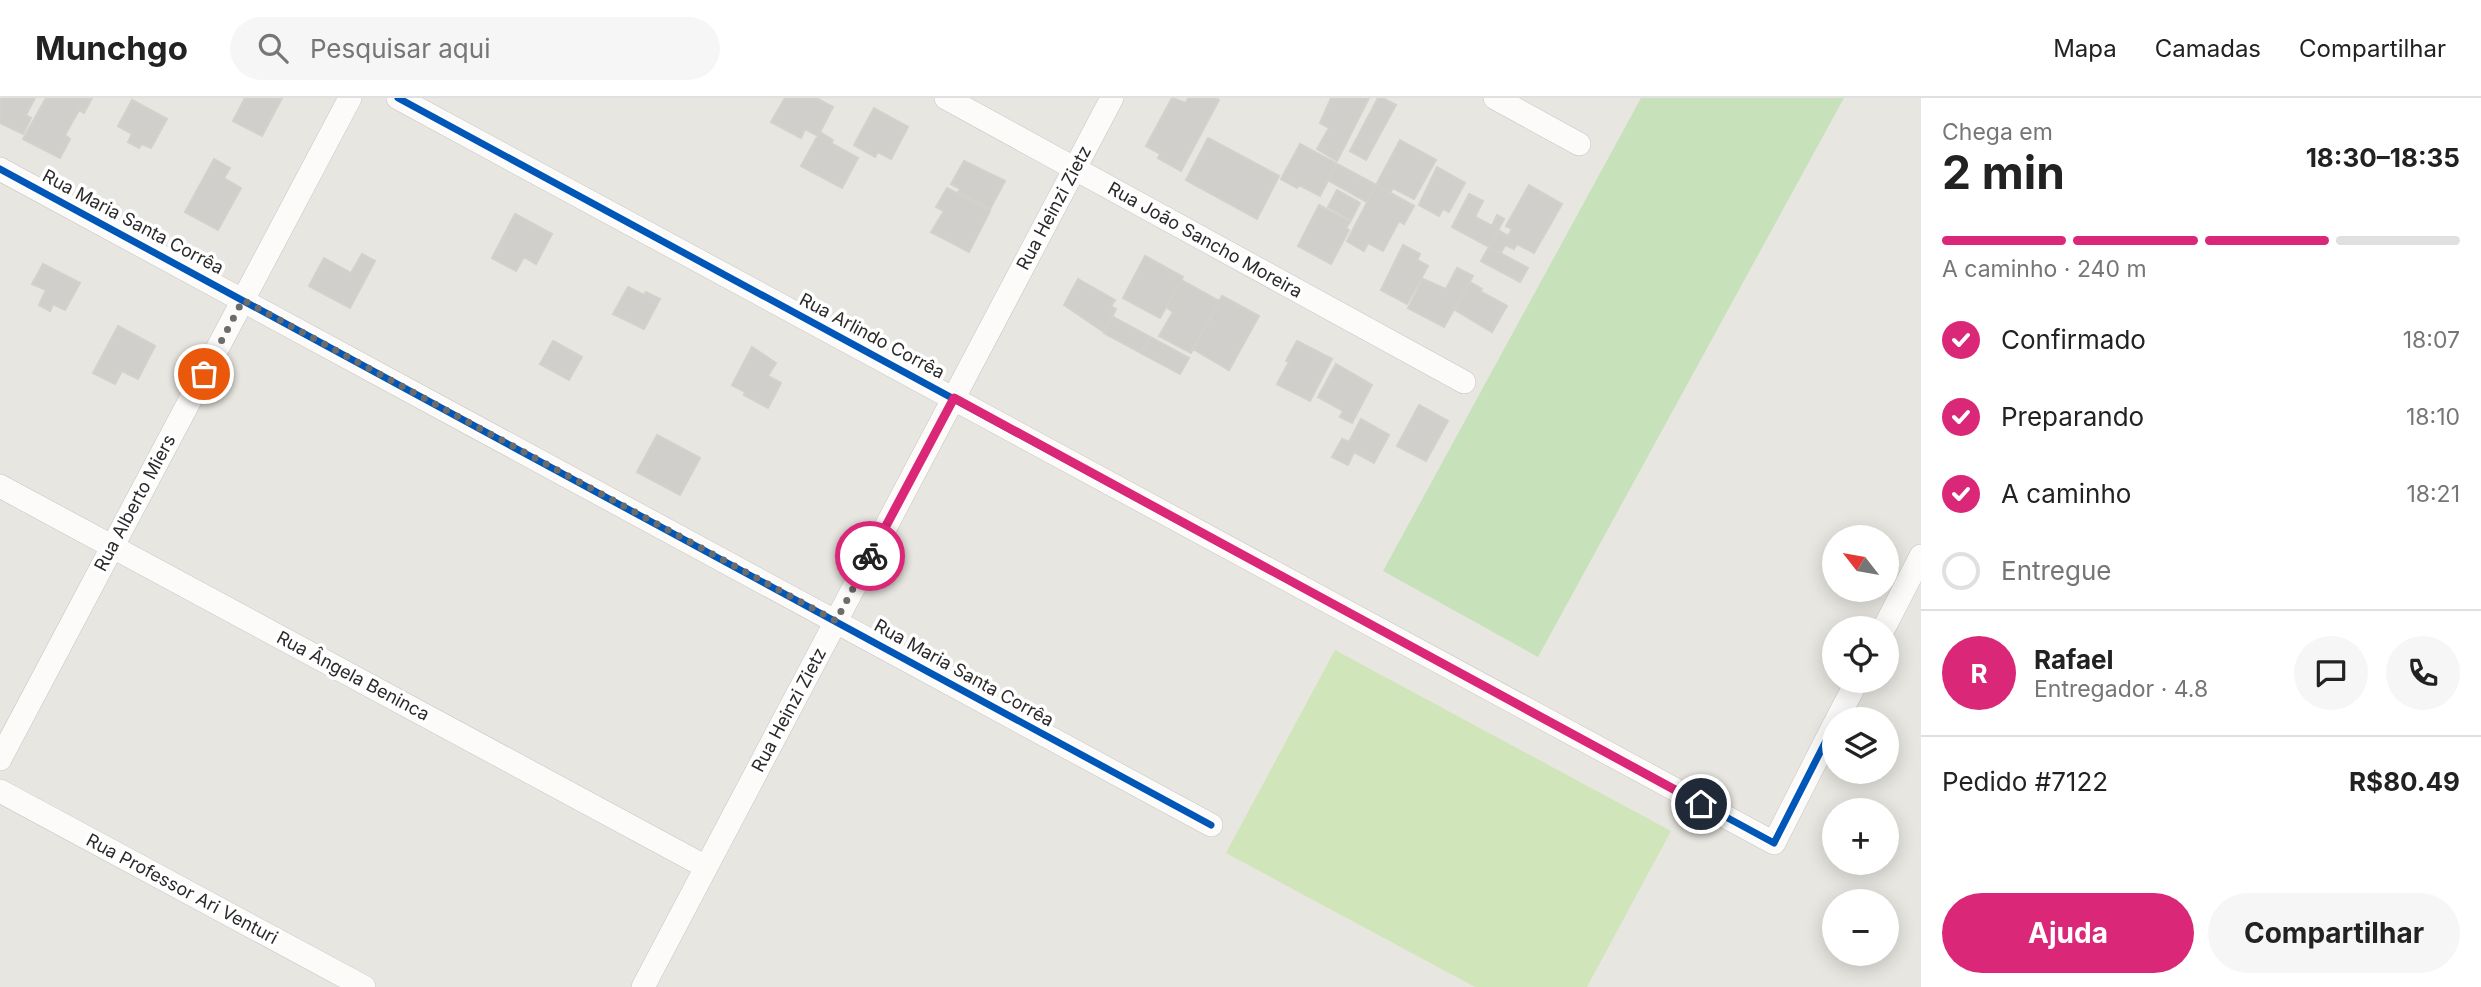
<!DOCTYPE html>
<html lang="pt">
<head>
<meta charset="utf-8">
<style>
  body { margin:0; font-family:Inter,sans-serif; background:#f6f6f6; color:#222; height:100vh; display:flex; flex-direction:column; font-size:26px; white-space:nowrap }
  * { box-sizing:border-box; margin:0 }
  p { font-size:23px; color:#767676 }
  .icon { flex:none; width:38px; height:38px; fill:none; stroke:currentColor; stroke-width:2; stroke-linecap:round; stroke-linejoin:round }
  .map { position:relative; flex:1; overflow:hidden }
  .panel { display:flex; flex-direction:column; background:#fff; width:560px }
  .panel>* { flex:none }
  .needle { width:46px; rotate:301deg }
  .controls { position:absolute; left:1822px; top:427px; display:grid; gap:14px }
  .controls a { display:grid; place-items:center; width:77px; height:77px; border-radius:50%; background:#fff; box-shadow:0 4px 18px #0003; font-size:35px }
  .pin { position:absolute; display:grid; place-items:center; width:60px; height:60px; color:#fff; margin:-30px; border:4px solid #fff; border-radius:50%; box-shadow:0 2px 7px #0007 }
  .courier { position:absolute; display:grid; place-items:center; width:70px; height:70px; margin:-35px; border:5px solid #db2777; border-radius:50%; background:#fff; color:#222; box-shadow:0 2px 9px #0007 }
  .summary em { font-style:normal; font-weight:700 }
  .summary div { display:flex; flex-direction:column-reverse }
  .summary { display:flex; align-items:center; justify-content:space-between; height:119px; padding:0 21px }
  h1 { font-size:46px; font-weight:700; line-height:52px }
  .bar { display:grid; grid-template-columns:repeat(4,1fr); gap:10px 7px; align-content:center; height:84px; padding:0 21px }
  .bar i { height:9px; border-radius:5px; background:#e0e0e0 }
  .bar .current { background:#db2777 }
  .bar p { grid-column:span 4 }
  .line { display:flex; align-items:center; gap:18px; padding:0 21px; border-top:2px solid #e0e0e0 }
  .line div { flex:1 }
  .round { display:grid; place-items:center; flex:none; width:74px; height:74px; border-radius:37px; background:#f6f6f6 }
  ol { padding:0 21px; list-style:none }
  li { display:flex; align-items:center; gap:21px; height:77px }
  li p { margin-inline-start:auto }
  li .icon { padding:7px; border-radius:50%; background:#db2777; color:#fff; stroke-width:4 }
  li:last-child { color:#767676 }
  li i { width:38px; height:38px; border:4px solid #e0e0e0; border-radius:50% }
  .cta { display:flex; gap:14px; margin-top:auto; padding:14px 21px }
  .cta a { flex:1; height:80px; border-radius:42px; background:#db2777; color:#fff; font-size:28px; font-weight:700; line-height:80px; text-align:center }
  .cta a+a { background:#f6f6f6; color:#222 }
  header { display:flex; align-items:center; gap:42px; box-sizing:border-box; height:98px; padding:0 35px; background:#fff; border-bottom:2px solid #e0e0e0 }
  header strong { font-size:33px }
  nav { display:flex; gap:38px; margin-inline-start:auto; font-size:24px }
  .search { width:490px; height:63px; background:#f6f6f6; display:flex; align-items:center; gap:18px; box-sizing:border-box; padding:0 24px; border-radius:38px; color:#767676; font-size:26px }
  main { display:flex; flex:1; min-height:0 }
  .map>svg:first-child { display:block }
  .green { fill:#c7e2bb }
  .pitch { fill:#d0e5b9 }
  .building { fill:#d1cfcb; stroke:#d3d1cc; stroke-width:2 }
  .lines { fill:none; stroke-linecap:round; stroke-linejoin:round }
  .minor-casing { stroke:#c5c5c5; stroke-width:24 }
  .minor { stroke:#fcfbfa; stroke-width:23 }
  .cycleway-casing { stroke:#fff; stroke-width:11 }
  .cycleway { stroke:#0057b8; stroke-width:7 }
  .done { stroke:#6c6c6a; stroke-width:7; stroke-dasharray:0 12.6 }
  .route { stroke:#db2777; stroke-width:9 }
  .labels { text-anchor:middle; stroke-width:7; stroke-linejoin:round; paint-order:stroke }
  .street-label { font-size:18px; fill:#2a2a2a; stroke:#fff }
</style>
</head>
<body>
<header>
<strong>Munchgo</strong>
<div class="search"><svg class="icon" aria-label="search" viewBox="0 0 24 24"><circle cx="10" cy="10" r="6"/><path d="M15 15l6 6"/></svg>Pesquisar aqui</div>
<nav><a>Mapa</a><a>Camadas</a><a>Compartilhar</a></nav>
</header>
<main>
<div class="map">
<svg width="1921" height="889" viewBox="0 0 1921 889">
  <rect width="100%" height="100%" fill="#e8e6e0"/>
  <path class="green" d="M1641,0h203l-306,559 -155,-86z"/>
  <path class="pitch" d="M1335,552l336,181 -84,156h-112l-249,-134z"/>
  <path class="building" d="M1,0h34l-9,17 5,3 -8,16 -23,-11z
    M46,0h46l-8,15 -5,-3 -14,25 5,4 -10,19 -37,-19z
    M245,0h37l-20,38 -29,-15z
    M785,0h31l17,9 -15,29 -13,-7 -4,9 -30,-16z
    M1172,0l14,5 2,-5h27l4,2 -38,71 -23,-13 2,-4 -14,-8z
    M1331,0h38l-32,63 -20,-12 12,-21 -9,-5z
    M1378,0h5l13,7 -30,55 -16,-9z
    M132,2l35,19 -16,29 -9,-4 -3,4 -11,-6 4,-8 -14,-8z
    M874,10l34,19 -17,32 -13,-7 -3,5 -21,-12z
    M820,34l13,8 -2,3 27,15 -16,30 -41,-22z
    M1208,40l71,38 -22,43 -71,-39z
    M1400,42l36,20 -22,39 -21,-11 -3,5 -14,-8z
    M1300,46l37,20 -17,32 -21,-11 -2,3 -16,-9z
    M214,61l16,9 -6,10 17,10 -23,42 -33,-18z
    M964,63l41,20 -15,28 -32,-17 2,-3 -9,-5z
    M1337,66l39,21 -9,17 -39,-22z
    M1437,69l28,16 -16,29 -6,-3 -4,7 -20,-11z
    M1376,87l38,21 -10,18 -5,-3 -16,30 -15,-8 -4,8 -17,-10z
    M1529,87l33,19 -28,49 -17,-9 -3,5 -9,-4 -4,8 -12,-6 9,-17 10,6 4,-7 -6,-3z
    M947,90l43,23 -21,41 -38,-20 13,-21 -8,-4z
    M1337,92l23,13 -9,17 -23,-13z
    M1469,96l14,7 -8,16 17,9 5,-11 7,4 -15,28 -37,-20z
    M1319,107l31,17 -4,6 3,2 -18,34 -33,-18z
    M515,116l37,20 -16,30 -12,-7 -8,14 -24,-13z
    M1403,147l17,9 -3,6 11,6 -21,38 -26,-14z
    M1489,149l39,21 -8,14 -39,-21z
    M362,156l13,7 -25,47 -41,-22 15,-28 27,15z
    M1145,158l38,21 -23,41 -37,-20z
    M43,166l37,19 -15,27 -12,-6 -3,7 -11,-6 7,-15 -14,-6z
    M1457,170l16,8 -29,51 -36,-19 15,-29 23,10z
    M1078,181l37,21 -4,6 5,3 -12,23 -40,-27z
    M1181,182l38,21 -28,52 -32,-17 14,-24 -7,-5z
    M1470,184l12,7 -2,2 27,15 -15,26 -37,-22z
    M628,189l16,8 2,-3 14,7 -16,30 -31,-15z
    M1222,198l37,20 -30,54 -36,-21z
    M1113,219l37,20 -9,16 -37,-20z
    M118,228l37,20 -17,33 -16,-8 -7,13 -22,-11z
    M1150,239l39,21 -9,16 -39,-21z
    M553,243l29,16 -13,23 -29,-16z
    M1297,243l35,18 -22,42 -33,-17 12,-22 -3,-1z
    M752,249l24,16 -8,13 13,7 -13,25 -24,-13 1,-3 -13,-7z
    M1336,266l36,21 -20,38 -12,-6 3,-6 -25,-14z
    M1419,307l29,16 -22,40 -29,-15z
    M1361,321l28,16 -15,28 -20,-11 -6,13 -16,-8 10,-18 7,3z
    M657,337l43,23 -20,37 -43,-23z"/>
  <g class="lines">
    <g class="minor-casing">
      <path id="minor" d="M398,0l1376,745 60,-118
        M946,0l518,284
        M1495,0l84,46
        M0,71l1211,656
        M0,388l706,381
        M1884,530l37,-72
        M1837,621l20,-38
        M0,661l350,-661
        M0,693l364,196
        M643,889l469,-889"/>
    </g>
    <use href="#minor" class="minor"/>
    <g class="cycleway-casing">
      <path id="cycleway" d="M398,0l1376,745 60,-118
        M0,71l1211,656"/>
    </g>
    <use href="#cycleway" class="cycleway"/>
  </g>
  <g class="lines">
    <path class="done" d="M204,276l39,-74 593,321 34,-65"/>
    <path class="route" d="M870,458l84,-158 747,406"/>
  </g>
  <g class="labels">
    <g class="street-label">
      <text transform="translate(1054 110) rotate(-62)" y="6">Rua Heinzi Zietz</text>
      <text transform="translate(133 124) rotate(28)" y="6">Rua Maria Santa Corrêa</text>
      <text transform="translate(1205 142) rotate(29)" y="6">Rua João Sancho Moreira</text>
      <text transform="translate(872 238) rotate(28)" y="6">Rua Arlindo Corrêa</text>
      <text transform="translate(135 405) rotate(-62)" y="6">Rua Alberto Miers</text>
      <text transform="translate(964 575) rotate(29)" y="6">Rua Maria Santa Corrêa</text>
      <text transform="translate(353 578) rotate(28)" y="6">Rua Ângela Beninca</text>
      <text transform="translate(789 612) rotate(-62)" y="6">Rua Heinzi Zietz</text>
      <text transform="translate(182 791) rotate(28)" y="6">Rua Professor Ari Venturi</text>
    </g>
  </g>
</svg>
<div class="controls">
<a><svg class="needle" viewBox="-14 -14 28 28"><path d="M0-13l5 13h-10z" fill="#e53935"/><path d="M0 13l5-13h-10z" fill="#767676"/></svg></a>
<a><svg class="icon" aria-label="locate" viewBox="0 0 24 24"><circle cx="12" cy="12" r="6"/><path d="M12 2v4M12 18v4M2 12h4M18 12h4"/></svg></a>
<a><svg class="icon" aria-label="layers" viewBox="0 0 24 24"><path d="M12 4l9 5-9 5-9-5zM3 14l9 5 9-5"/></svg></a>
<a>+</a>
<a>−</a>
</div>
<div class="pin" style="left:204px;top:276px;background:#ea580c"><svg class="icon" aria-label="bag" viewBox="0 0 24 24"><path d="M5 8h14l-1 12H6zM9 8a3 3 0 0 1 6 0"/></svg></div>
<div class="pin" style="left:1701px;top:706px;background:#1f2937"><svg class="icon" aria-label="home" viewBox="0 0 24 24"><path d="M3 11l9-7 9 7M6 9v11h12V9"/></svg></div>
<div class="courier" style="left:870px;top:458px"><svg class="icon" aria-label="bike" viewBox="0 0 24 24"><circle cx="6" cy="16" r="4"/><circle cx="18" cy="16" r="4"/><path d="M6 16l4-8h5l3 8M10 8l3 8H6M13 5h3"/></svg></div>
</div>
<section class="panel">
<div class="summary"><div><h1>2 min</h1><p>Chega em</p></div><em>18:30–18:35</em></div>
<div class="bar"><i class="current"></i><i class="current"></i><i class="current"></i><i></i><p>A caminho · 240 m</p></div>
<ol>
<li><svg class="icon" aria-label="check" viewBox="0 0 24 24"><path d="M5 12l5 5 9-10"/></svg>Confirmado<p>18:07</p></li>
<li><svg class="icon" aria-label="check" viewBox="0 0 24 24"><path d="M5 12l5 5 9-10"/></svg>Preparando<p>18:10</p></li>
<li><svg class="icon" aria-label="check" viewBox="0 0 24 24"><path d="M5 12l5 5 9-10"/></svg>A caminho<p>18:21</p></li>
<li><i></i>Entregue</li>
</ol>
<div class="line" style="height:126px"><b class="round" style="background:#db2777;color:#fff">R</b><div><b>Rafael</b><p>Entregador · 4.8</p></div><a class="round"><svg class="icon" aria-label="chat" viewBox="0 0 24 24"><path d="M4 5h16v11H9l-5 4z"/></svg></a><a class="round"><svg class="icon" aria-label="phone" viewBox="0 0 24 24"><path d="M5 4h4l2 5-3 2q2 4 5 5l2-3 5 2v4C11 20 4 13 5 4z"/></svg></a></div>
<div class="line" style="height:91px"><div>Pedido #7122</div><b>R$80.49</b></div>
<div class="cta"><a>Ajuda</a><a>Compartilhar</a></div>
</section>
</main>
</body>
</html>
